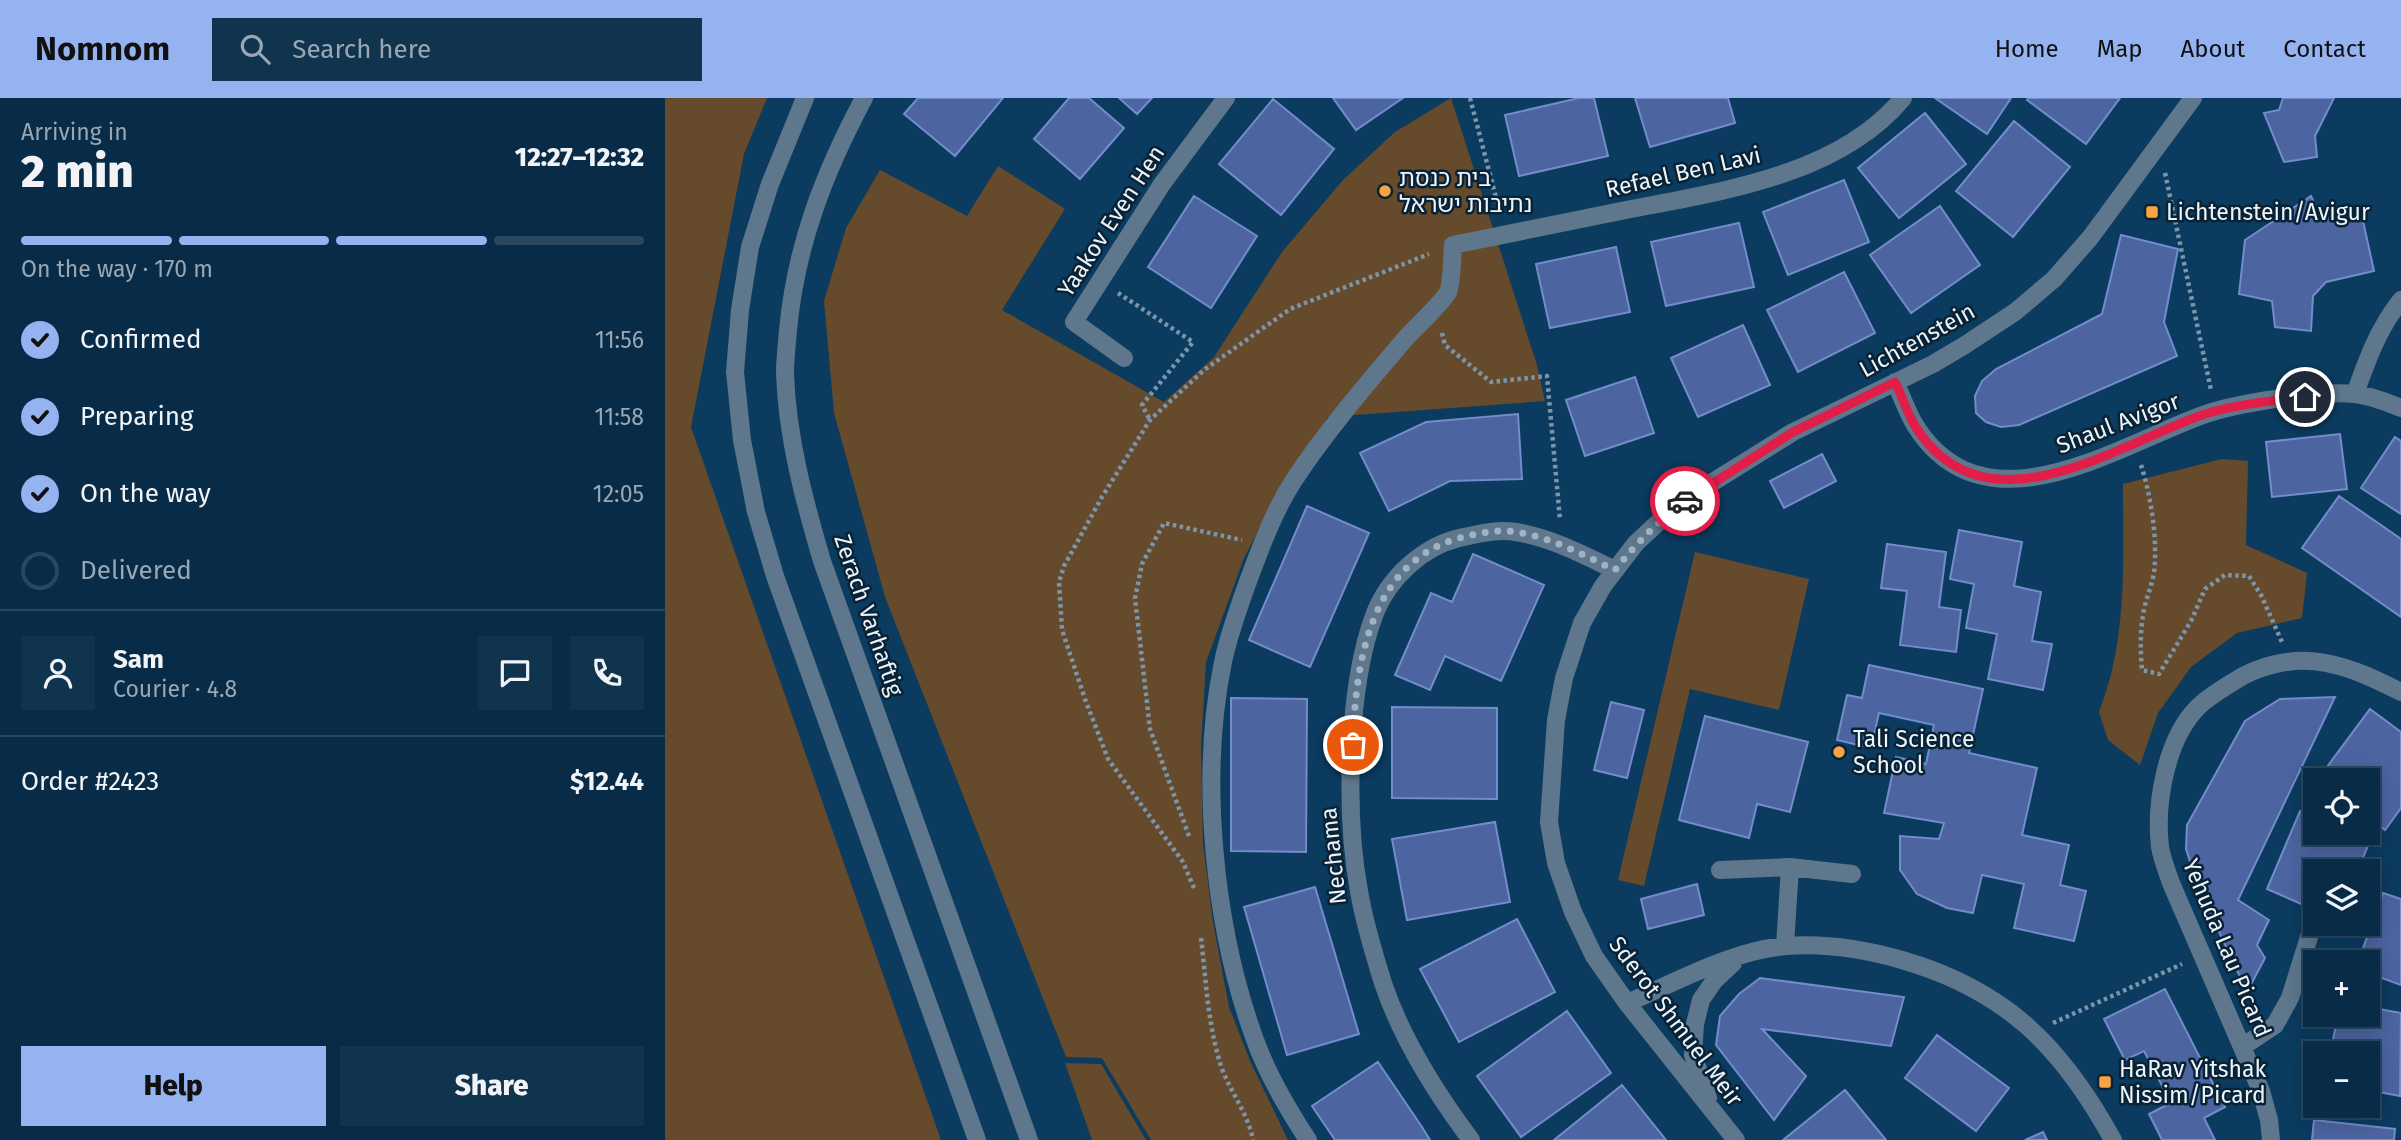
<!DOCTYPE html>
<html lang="en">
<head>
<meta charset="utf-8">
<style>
  body { margin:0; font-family:"Fira Sans","Noto Sans Hebrew",sans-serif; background:#11344e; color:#f1f3f6; height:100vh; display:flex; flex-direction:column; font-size:26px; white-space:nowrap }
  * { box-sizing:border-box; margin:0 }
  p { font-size:23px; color:#98a7b4 }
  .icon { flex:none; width:38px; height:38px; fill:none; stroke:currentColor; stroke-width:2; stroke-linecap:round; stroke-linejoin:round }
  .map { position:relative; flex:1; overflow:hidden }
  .details { display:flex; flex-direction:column; background:#082c47; width:665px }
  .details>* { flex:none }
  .controls { position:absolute; left:1638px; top:670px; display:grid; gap:14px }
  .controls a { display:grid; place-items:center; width:77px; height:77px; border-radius:0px; background:#082c47; box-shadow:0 4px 18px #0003,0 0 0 2px #294860; font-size:35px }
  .pin { position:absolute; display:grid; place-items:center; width:60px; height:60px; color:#fff; margin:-30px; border:4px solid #fff; border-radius:50%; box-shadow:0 2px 7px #0007 }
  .courier { position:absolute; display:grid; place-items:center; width:70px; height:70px; margin:-35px; border:5px solid #e11d48; border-radius:50%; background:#fff; color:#222; box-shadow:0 2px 9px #0007 }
  .summary em { font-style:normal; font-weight:800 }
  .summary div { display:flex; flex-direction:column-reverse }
  .summary { display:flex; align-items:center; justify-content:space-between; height:119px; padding:0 21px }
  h1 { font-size:46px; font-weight:800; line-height:52px }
  .bar { display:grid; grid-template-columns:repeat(4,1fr); gap:10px 7px; align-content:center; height:84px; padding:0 21px }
  .bar i { height:9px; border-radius:5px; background:#294860 }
  .bar .selected { background:#95b2f1 }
  .bar p { grid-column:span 4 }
  .line { display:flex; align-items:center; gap:18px; padding:0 21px; border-top:2px solid #294860 }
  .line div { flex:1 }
  .round { display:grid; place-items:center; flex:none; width:74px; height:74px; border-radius:0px; background:#11344e }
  ol { padding:0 21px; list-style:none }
  li { display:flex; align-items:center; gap:21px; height:77px }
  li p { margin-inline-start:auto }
  li .icon { padding:7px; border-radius:50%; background:#95b2f1; color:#111; stroke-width:4 }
  li:last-child { color:#98a7b4 }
  li i { width:38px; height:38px; border:4px solid #294860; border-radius:50% }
  .action { display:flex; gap:14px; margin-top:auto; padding:14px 21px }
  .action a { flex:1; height:80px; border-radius:0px; background:#95b2f1; color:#111; font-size:28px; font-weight:800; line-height:80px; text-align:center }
  .action a+a { background:#11344e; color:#f1f3f6 }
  header { display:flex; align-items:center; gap:42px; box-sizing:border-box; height:98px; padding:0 35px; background:#95b2f1; color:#111 }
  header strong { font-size:33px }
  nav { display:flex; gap:38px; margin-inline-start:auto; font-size:24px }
  .search { width:490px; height:63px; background:#11344e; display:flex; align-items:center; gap:18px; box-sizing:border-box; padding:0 24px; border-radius:0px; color:#98a7b4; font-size:26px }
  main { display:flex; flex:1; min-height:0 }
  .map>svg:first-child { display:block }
  .green { fill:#664a2c }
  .building { fill:#4c64a0; stroke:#728ccc; stroke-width:2 }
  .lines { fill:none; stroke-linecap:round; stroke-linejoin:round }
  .path { stroke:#7b96ab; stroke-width:4.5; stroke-dasharray:3.5 3.5; stroke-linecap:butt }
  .minor { stroke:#5e778d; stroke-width:18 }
  .done { stroke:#9fb3c4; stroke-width:7; stroke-dasharray:0 12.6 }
  .route { stroke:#e11d48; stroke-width:9 }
  .poi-dot { fill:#f5a345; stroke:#082236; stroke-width:2.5 }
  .labels { text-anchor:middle; stroke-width:5; stroke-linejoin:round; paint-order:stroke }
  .street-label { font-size:23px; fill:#eef4fa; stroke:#082236 }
  .poi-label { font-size:23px; fill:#eef4fa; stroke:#082236; text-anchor:start }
</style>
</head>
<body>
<header>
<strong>Nomnom</strong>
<div class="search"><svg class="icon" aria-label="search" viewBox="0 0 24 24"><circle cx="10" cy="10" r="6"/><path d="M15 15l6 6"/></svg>Search here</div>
<nav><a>Home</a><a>Map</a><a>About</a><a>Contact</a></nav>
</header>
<main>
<section class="details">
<div class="summary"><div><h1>2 min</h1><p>Arriving in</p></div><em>12:27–12:32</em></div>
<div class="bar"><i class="selected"></i><i class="selected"></i><i class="selected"></i><i></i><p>On the way · 170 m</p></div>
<ol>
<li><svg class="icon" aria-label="check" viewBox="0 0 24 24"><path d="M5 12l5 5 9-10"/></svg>Confirmed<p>11:56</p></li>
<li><svg class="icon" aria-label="check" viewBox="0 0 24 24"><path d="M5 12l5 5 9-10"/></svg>Preparing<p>11:58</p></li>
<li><svg class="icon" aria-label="check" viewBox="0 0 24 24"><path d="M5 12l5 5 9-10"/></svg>On the way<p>12:05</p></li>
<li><i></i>Delivered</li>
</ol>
<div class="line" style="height:126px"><a class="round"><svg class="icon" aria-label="person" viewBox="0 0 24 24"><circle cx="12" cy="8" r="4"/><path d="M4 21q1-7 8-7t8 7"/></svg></a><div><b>Sam</b><p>Courier · 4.8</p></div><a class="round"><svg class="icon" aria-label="chat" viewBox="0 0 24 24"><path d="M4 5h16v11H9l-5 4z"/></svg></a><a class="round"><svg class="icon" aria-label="phone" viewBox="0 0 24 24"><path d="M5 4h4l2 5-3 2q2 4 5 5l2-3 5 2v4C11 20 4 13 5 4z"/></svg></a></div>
<div class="line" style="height:91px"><div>Order #2423</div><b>$12.44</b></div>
<div class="action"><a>Help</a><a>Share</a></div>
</section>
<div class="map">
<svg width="1736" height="1042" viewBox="0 0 1736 1042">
  <rect width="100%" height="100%" fill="#0b3b5f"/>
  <path class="green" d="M0,0h102l-23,56 -53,273 250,713h-276z
    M786,0l86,267 8,36 -217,16 -43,61 -41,80 -38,104 -5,83 2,99 10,78 16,85 22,56 37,77h-137l-49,-82 -36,-1 -181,-460 -51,-184 -10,-112 22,-73 34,-58 87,46 31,-50 67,43 -63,101 162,92 50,-45 68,-105 61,-72 52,-48z
    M1557,361l26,2 -2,84 61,28 -5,45 -65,15 -46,34 -33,46 -18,52 -32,-25 -9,-28c29,-74 24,-150 24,-228z
    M1030,454l114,27 -30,131 -89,-21 -46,197 -26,-6z
    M400,965l36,1 45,76h-54z"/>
  <path class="building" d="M253,0h85l-48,58 -51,-42z
    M404,0h20l35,30 -44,51 -46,-40z
    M454,0h33l-15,16z
    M668,0h70l-47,32z
    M914,0h15l14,58 -89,20 -14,-61z
    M970,0h93l7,25 -85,24z
    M1270,0h76l-24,36z
    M1363,0h92l-34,46 -59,-44z
    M1618,0h51l-19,38 2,21 -33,5 -20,-49 15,-3z
    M608,1l61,50 -53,66 -62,-51z
    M1260,15l41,51 -67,54 -41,-50z
    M1349,23l56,46 -57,70 -57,-46z
    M1179,82l25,62 -81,33 -25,-63z
    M529,98l63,40 -46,72 -63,-41z
    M1646,98l8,18 41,-7 14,64 -48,11 -13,14 -2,35 -36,-4 -3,-26 -33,-7 6,-54z
    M1275,108l40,59 -69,48 -41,-58z
    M1074,125l15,64 -88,19 -15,-64z
    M1456,137l57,14 -14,73 13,34 -158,69 -18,2 -15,-5 -10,-9 -1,-17 7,-15 14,-12 106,-55z
    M951,149l14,65 -80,16 -14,-64z
    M1179,174l31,61 -77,39 -31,-62z
    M1078,227l27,60 -72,32 -27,-59z
    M970,279l19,56 -69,23 -19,-56z
    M853,316l4,65 -72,2 -61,30 -29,-58 66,-31z
    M1675,336l7,55 -75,8 -6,-55z
    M1730,339l6,4v73l-40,-26z
    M1157,356l14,27 -52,27 -14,-27z
    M1674,398l62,43v78l-99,-69z
    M642,408l62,27 -59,134 -61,-27z
    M1294,432l63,12 -8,44 27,6 -9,49 20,3 -9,46 -55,-11 9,-45 -31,-6 8,-44 -24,-5z
    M1222,446l59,8 -7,55 22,3 -5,42 -56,-7 7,-54 -26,-3z
    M808,456l71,31 -43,96 -56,-25 -15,34 -35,-15 36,-82 21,9z
    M1204,567l114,24 -14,64 68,15 -15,67 47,10 -9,40 26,6 -12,50 -60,-13 10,-44 -42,-9 -9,38 -26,-5 -30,-14 -17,-24v-34l39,3 5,-16 -60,-10 12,-56 30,7 8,-39 -55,-12 -8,35 -34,-8 10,-45 15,3z
    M1670,599l-97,203 31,20 -12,25 8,13 -18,34 -48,-103 -13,-40 1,-24 58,-104 35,-22z
    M566,600l76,1 -1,153 -75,-1z
    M946,604l33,8 -17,68 -33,-8z
    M727,609l105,1v91l-105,-1z
    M1705,611l31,23v76l-16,22 -17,-13v-37l-50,-1z
    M1040,618l103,26 -18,70 -33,-8 -8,34 -70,-18z
    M1635,713l15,7v15h36l19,8 -13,31h-42v38l-48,-21z
    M830,724l15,80 -103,18 -15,-81z
    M1032,786l7,31 -56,14 -7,-30z
    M650,789l44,147 -72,21 -43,-148z
    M1718,795l18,6v86l-33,-12v-11h-10z
    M852,821l38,73 -96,50 -39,-73z
    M1095,880l144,19 -13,49 -129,-17 44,47 -32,44 -58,-75 4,-29 19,-22z
    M1500,891l60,118 -21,11 11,22h-53l-13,-26 22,-11 -27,-52 -19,9 -21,-41z
    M1703,909l33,6 -1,83 -32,-6v-36h-38l8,-39h30z
    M902,913l44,62 -90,64 -44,-61z
    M1272,937l72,53 -33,43 -71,-53z
    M713,964l44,65 8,13h-95l-23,-34z
    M957,987l44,55h-112z
    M1180,992l41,50h-103z
    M1649,1022l81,9 -1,11h-82z
    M1378,1034l4,8h-22z"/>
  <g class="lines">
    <path class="path" d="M805,0l30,115
      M1500,75l46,217
      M453,195l75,49 -51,63 8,15
      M777,235l3,12 46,37 56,-6 13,144
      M1476,367c10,31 17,75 13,108 -2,11 -6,21 -9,32 -5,22 -5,42 -3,65l17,4 32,-53 14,-32 20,-14 24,1 12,19 21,47
      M524,738l-39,-107 -15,-131 7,-34 22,-41 78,17
      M529,790l-11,-26 -75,-103 -23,-60 -23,-69 -3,-48 5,-16 38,-69 48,-77 54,-50 86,-61 139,-55
      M536,840c5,42 7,88 20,128 9,26 27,47 32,74
      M1388,925l129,-59"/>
    <path class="minor" d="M140,0l-35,86 -20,63 -10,63 -5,62 7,68 14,72 19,64 202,564
      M199,0c-40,75 -68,147 -76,232 -1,14 -3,29 -3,43 2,64 19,127 37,188l207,579
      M459,260l-50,-36 88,-138 64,-86
      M1230,284c7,14 12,30 20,43 69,111 202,21 288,-10 33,-12 118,-25 152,-21 16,2 32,8 46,14
      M1690,296c12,-34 23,-65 46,-94
      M1055,772l70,-3 62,7
      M1120,848l5,-79
      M962,905c49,-21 106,-53 159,-57 40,-3 78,3 116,14 104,30 160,87 211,180
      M1577,949l33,-22 15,-27 19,-61
      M1043,1000l-15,-43 2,-31 6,-24 13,-19 19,-18
      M643,1042c-21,-32 -41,-66 -54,-103 -40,-111 -55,-259 -31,-375 6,-29 17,-58 27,-86 12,-32 25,-67 44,-96 33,-50 72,-95 111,-141 9,-10 39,-38 43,-47 4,-9 4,-36 5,-47 58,-12 115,-23 173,-35 92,-18 213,-34 277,-112
      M806,1042c-35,-47 -69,-100 -88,-157 -9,-29 -19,-61 -24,-92 -14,-76 -12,-205 16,-278 14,-35 47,-66 84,-75 18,-4 38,-9 57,-6 36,6 67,23 99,38
      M1071,1042l-109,-137 -33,-47 -21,-44 -17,-49 -7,-41 7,-102 8,-42 18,-55 21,-37 33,-43 27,-25 34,-26 96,-60 140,-68 32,-19 50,-33 39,-33 36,-41 103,-140
      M1606,1042l-2,-20 -8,-29 -90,-208c-4,-12 -9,-24 -11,-36 -5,-44 6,-109 39,-141 13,-12 29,-21 44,-30 25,-13 56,-19 83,-13 27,5 51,17 75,29"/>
  </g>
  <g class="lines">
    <path class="done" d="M688,647c2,-82 17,-185 110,-208 17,-4 35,-8 53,-5 35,5 67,23 99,38 21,-26 43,-49 70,-69"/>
    <path class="route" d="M1020,403l108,-69 102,-50c7,14 12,30 20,44 71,112 202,18 290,-12 32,-10 67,-13 100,-17"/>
  </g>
  <g class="poi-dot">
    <circle cx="720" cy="93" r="7"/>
    <rect x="1480" y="107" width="14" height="14" rx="3.5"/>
    <circle cx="1174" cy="654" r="7"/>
    <rect x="1433" y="977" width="14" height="14" rx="3.5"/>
  </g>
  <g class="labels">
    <g class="street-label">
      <text transform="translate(1018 74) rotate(-13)" y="8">Refael Ben Lavi</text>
      <text transform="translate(446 123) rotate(-57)" y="8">Yaakov Even Hen</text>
      <text transform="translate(1252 242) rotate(-29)" y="8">Lichtenstein</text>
      <text transform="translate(1453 325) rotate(-21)" y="8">Shaul Avigor</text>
      <text transform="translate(204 517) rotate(71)" y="8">Zerach Varhaftig</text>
      <text transform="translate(668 758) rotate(-96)" y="8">Nechama</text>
      <text transform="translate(1562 850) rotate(67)" y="8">Yehuda Lau Picard</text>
      <text transform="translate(1011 923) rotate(53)" y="8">Sderot Shmuel Meir</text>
    </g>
    <g class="poi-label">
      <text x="734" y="88">בית כנסת<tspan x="734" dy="26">נתיבות ישראל</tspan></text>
      <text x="1501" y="122">Lichtenstein/Avigur</text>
      <text x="1188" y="649">Tali Science<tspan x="1188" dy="26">School</tspan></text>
      <text x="1454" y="979">HaRav Yitshak<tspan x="1454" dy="26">Nissim/Picard</tspan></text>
    </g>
  </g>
</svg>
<div class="controls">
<a><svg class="icon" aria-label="locate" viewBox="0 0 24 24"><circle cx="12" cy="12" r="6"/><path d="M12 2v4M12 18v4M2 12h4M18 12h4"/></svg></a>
<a><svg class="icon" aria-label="layers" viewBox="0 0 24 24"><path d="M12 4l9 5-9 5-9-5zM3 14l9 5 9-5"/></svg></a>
<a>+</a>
<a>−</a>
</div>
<div class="pin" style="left:688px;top:647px;background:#ea580c"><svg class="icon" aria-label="bag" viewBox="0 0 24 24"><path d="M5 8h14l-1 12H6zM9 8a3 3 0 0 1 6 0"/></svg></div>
<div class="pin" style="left:1640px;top:299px;background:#1f2937"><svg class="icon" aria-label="home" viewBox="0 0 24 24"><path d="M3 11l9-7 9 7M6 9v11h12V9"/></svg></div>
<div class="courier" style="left:1020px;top:403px"><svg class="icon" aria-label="car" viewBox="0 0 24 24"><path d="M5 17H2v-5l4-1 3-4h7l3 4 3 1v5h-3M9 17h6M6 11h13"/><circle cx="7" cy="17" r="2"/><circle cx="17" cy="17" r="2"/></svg></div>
</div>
</main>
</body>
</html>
